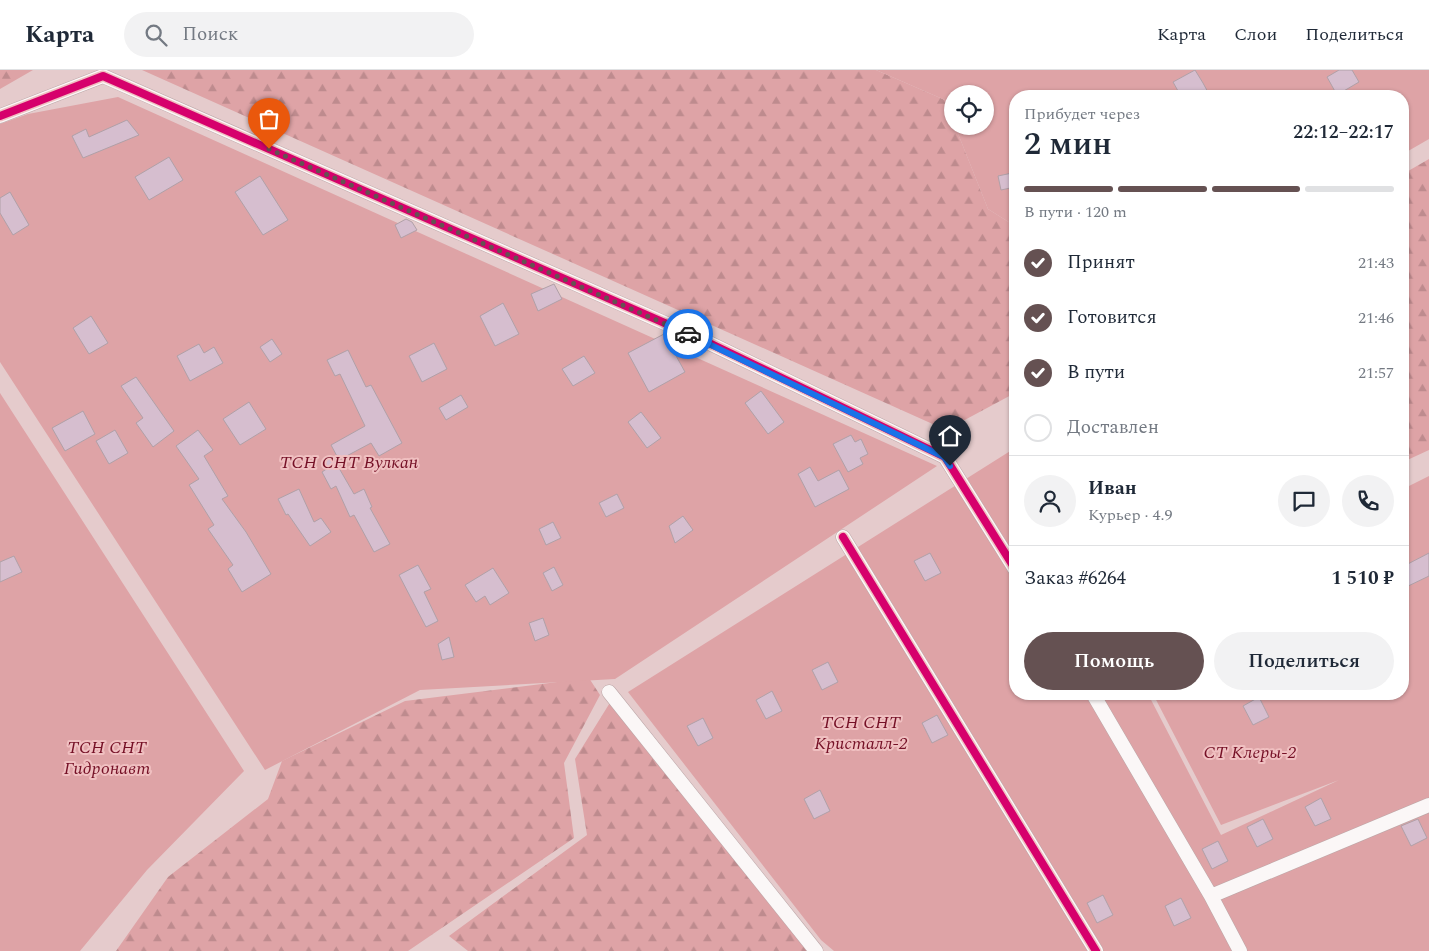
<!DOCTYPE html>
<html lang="ru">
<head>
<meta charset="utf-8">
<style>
  body { margin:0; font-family:Spectral,serif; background:#f2f2f3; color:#1f2937; height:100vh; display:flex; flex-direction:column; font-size:19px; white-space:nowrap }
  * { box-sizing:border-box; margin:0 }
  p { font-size:16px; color:#747a83 }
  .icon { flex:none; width:28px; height:28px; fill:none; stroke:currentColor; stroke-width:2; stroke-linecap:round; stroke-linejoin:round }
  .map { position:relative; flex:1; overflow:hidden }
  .drawer { position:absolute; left:1009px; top:20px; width:400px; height:610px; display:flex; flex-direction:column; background:#fff; border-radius:20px; box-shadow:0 1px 4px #0004 }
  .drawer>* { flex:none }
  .controls { position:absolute; left:944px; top:15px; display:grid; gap:10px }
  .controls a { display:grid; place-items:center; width:50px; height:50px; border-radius:50%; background:#fff; box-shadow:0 1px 4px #0004; font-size:25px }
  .pin { position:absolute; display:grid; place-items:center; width:42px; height:42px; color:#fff; margin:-51px -21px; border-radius:50% 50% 50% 0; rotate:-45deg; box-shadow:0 0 5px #0007 }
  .pin .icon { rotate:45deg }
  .courier { position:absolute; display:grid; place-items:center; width:50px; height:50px; margin:-25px; border:4px solid #1a73e8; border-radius:50%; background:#fff; color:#222; box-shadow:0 1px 6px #0007 }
  .head em { font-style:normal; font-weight:600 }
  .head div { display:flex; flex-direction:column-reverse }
  .head { display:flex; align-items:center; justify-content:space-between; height:85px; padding:0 15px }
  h1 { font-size:32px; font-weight:600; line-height:38px }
  .bar { display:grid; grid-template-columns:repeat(4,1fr); gap:8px 5px; align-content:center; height:60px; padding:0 15px }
  .bar i { height:6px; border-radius:4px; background:#e0e1e3 }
  .bar .selected { background:#655152 }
  .bar p { grid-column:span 4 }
  .line { display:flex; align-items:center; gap:12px; padding:0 15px; border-top:1px solid #e0e1e3 }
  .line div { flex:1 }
  .round { display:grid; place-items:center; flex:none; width:52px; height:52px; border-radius:26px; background:#f2f2f3 }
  ol { padding:0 15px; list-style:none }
  li { display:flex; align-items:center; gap:15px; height:55px }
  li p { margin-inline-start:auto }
  li .icon { padding:5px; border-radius:50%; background:#655152; color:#fff; stroke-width:4 }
  li:last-child { color:#747a83 }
  li i { width:28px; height:28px; border:2px solid #e0e1e3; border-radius:50% }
  .primary-button { display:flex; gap:10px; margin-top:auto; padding:10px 15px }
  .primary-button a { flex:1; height:58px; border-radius:30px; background:#655152; color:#fff; font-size:20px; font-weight:600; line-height:58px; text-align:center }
  .primary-button a+a { background:#f2f2f3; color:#1f2937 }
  header { display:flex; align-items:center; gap:30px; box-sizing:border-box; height:70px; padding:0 25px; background:#fff; border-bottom:1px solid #e0e1e3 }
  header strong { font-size:24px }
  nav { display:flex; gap:28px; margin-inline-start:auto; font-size:18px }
  .search { width:350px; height:45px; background:#f2f2f3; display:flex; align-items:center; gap:12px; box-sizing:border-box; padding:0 18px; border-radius:28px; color:#747a83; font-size:19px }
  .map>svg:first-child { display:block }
  .forest { fill:url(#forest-firs) }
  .garden { fill:#dea3a6 }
  .building { fill:#d6becf; stroke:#b0a0a7 }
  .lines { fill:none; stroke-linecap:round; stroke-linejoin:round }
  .street-casing { stroke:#bba6a7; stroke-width:15 }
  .street { stroke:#fbf7f7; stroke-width:14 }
  .cycleway-casing { stroke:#f0c0c1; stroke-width:11 }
  .cycleway { stroke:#d6006c; stroke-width:8 }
  .done { stroke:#655152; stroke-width:5; stroke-dasharray:0 9 }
  .route { stroke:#1a73e8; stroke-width:6 }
  .labels { text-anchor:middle; stroke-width:4; stroke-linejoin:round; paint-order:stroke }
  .park-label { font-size:18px; font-style:italic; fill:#751026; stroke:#f0c0c1 }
</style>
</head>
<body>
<header>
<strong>Карта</strong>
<div class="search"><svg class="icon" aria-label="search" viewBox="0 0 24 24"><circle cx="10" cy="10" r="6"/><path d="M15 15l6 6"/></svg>Поиск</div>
<nav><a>Карта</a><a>Слои</a><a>Поделиться</a></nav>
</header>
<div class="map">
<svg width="1429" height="881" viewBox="0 0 1429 881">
  <defs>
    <pattern id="forest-firs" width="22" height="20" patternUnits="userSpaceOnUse" patternTransform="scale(1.25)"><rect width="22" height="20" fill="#dea3a6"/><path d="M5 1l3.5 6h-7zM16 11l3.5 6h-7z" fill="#be8b8e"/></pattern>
  </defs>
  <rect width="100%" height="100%" fill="#e5cbcc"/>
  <path class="forest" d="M0,0h33l-33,19z
    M142,0h734l69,30 7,20v6h3l33,83 27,17v167l-69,37z
    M1429,89v291l-26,12v-288z
    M589,608l11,17 -36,68 10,75 -166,113h-292l52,-74 100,-78 14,-38 123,-60z
    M611,631l205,250h-348l-19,-15 138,-101 -12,-76z"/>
  <path class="garden" d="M876,0h553v69l-26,15 -1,-58h-387v130l-27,-17 -33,-83h30v-32h-33v26l-7,-20z
    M118,27l819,369 -322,213 -195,11 -155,80 -265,-408v-238l28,-10z
    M0,323l244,378 -97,99 -67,81h-80z
    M1015,378v246h133l73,141 118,-55 -118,45 -68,-131h249l1,-205 26,-13v475h-595l-13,-11 -193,-248z"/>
  <path class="building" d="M1195,0l8,13 7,13h-29l-3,-5 -5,-9z
    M1339,0h13l7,12 -22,13 -10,-18z
    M127,50l12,15 -56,23 -11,-22 14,-7 3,8z
    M169,87l14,23 -34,20 -14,-23z
    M1012,103l3,14 -14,3 -3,-14z
    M260,106l28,44 -25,15 -28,-43z
    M10,122l19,33 -16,10 -13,-22v-15z
    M406,149l6,3 5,8 -16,8 -6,-13z
    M554,214l8,15 -24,12 -7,-17z
    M503,233l16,31 -24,12 -15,-30z
    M91,246l17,27 -19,11 -16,-26z
    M664,264l21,38 -36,20 -21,-39z
    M272,269l10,15 -12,8 -10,-15z
    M434,273l13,26 -25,13 -13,-26z
    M199,274l5,9 10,-6 9,16 -33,18 -13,-25z
    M348,280l18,37 5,-2 31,58 -23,13 -8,-13 -32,17 -8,-15 34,-19 -25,-52 -5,2 -8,-16z
    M584,286l11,17 -22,13 -11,-17z
    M136,307l38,54 -21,16 -17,-24 7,-5 -22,-32z
    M761,321l23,31 -16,12 -23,-31z
    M461,325l7,12 -22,13 -7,-12z
    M249,332l17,27 -26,16 -17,-26z
    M83,341l12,23 -30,17 -13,-23z
    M641,342l20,26 -14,10 -19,-26z
    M115,360l13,23 -19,11 -13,-23z
    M198,360l15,20 -9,6 24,40 -6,3 24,33 25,42 -29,18 -14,-23 5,-4 -25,-36 6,-4 -25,-40 10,-6 -23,-33z
    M851,365l4,7 6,-3 7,15 -8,4 3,6 -15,8 -15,-28z
    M332,386l22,38 10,-5 8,18 -2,1 20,36 -16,8 -20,-37 -4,2 -14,-31 -5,3 -9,-17 6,-4 -4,-8z
    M810,397l8,14 21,-11 10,19 -34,18 -17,-33z
    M299,419l15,33 7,-4 10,14 -21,14 -22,-32 -2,1 -8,-16z
    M617,424l7,14 -18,9 -7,-14z
    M683,446l10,14 -18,13 -6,-17z
    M553,452l8,16 -15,7 -7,-16z
    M930,483l11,20 -16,8 -11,-20z
    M1429,483v23l-27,13v-22z
    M14,486l8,16 -22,10v-20z
    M418,495l13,24 -7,3 14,29 -12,6 -27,-52z
    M554,497l9,18 -11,6 -9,-18z
    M493,498l16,25 -19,12 -5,-9 -9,6 -11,-17z
    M543,548l6,17 -14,6 -6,-18z
    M449,567l5,20 -12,3 -4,-16z
    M828,592l10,20 -16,8 -10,-20z
    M772,621l10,20 -16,8 -10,-19z
    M1259,627l10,20 -16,8 -10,-19z
    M937,645l11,20 -16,8 -10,-20z
    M703,648l10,20 -15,8 -11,-20z
    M820,720l10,21 -16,8 -10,-20z
    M1321,728l10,21 -16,7 -10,-19z
    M1263,749l10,20 -16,8 -10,-20z
    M1418,749l9,19 -16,8 -10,-20z
    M1218,771l10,20 -16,8 -10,-20z
    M1103,825l10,20 -16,8 -10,-20z
    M1181,828l10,20 -17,8 -9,-20z"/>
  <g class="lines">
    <g class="street-casing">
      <path id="street" d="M0,46l103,-40 598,263 244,118 70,112
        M843,467l253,414
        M609,622l207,259
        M1093,624l118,202 29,55
        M1211,826l218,-91"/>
    </g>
    <use href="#street" class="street"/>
    <g class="cycleway-casing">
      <path id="cycleway" d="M0,46l103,-40 598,263 244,118 70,112
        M843,467l253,414"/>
    </g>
    <use href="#cycleway" class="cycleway"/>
  </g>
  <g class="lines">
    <path class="done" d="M269,79l419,185"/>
    <path class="route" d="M688,264l256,123 6,9"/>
  </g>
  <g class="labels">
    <g class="park-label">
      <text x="349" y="398">ТСН СНТ Вулкан</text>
      <text x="861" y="658">ТСН СНТ<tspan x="861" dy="21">Кристалл-2</tspan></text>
      <text x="107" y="683">ТСН СНТ<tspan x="107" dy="21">Гидронавт</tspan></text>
      <text x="1250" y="688">СТ Клеры-2</text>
    </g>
  </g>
</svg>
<div class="controls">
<a><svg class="icon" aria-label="locate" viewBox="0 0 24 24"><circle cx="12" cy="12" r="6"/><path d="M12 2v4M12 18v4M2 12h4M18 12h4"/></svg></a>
</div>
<div class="pin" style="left:269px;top:79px;background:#ea580c"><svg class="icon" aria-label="bag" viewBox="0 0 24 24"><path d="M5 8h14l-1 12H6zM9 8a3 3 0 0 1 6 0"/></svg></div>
<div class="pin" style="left:950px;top:396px;background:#1f2937"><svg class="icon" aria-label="home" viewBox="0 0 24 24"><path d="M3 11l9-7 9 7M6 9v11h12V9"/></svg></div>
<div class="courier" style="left:688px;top:264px"><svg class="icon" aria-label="car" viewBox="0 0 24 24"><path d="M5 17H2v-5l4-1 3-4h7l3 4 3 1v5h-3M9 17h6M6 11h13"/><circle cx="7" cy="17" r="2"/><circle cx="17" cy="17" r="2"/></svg></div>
<section class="drawer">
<div class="head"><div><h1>2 мин</h1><p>Прибудет через</p></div><em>22:12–22:17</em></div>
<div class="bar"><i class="selected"></i><i class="selected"></i><i class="selected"></i><i></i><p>В пути · 120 m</p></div>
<ol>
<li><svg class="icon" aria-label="check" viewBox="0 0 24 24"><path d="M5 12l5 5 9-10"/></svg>Принят<p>21:43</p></li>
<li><svg class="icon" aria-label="check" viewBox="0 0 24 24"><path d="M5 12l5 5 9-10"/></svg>Готовится<p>21:46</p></li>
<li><svg class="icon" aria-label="check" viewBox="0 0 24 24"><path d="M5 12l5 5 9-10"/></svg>В пути<p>21:57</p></li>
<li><i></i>Доставлен</li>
</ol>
<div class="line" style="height:90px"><a class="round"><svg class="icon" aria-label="person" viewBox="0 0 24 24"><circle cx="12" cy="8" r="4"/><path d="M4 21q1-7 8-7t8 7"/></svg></a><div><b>Иван</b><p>Курьер · 4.9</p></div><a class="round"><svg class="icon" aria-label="chat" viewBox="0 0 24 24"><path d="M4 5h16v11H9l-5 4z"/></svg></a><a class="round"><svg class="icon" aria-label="phone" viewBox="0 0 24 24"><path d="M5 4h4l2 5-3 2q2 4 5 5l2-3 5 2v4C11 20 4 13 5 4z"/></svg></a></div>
<div class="line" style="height:65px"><div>Заказ #6264</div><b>1 510 ₽</b></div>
<div class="primary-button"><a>Помощь</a><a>Поделиться</a></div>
</section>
</div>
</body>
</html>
